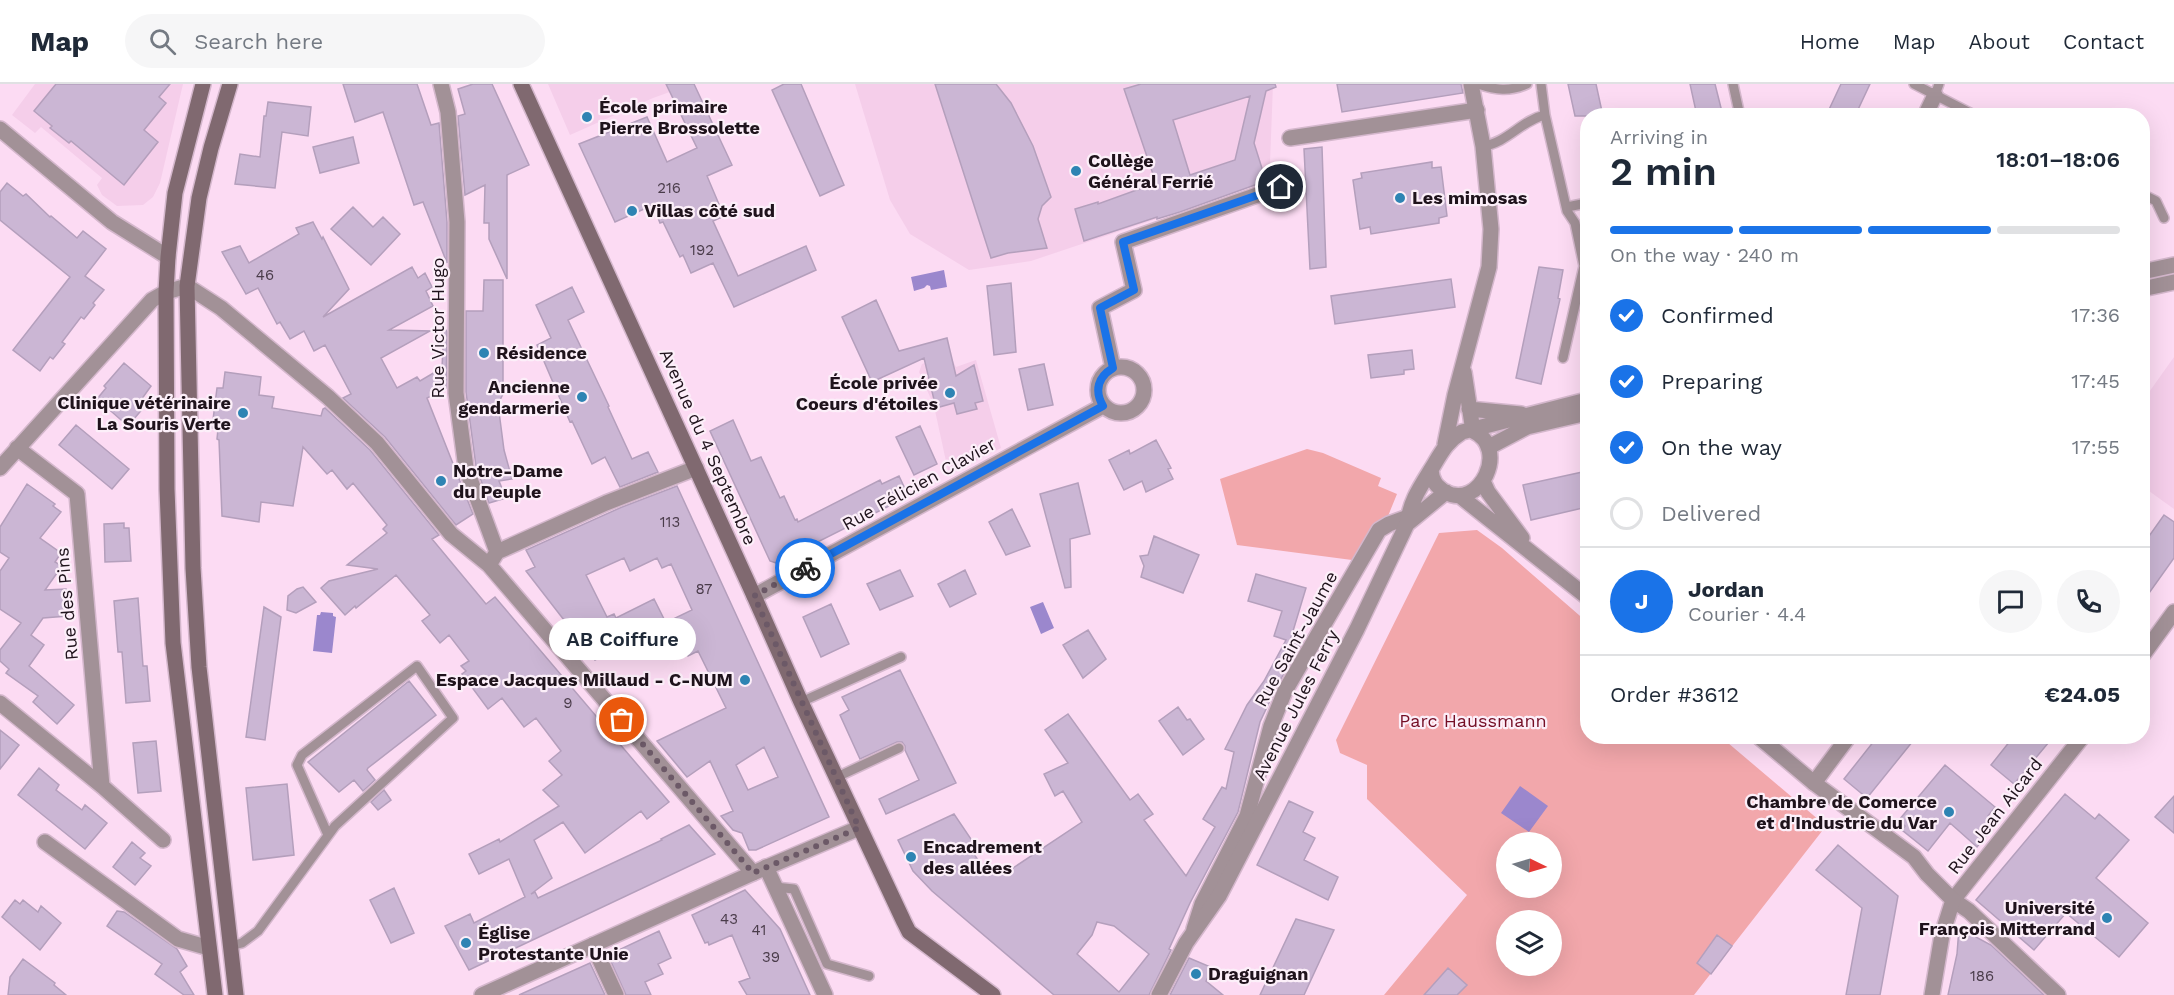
<!DOCTYPE html>
<html lang="en">
<head>
<meta charset="utf-8">
<style>
  body { margin:0; font-family:"Work Sans",sans-serif; background:#f6f6f7; color:#1f2937; height:100vh; display:flex; flex-direction:column; font-size:22px; white-space:nowrap }
  * { box-sizing:border-box; margin:0 }
  p { font-size:20px; color:#747a83 }
  .icon { flex:none; width:33px; height:33px; fill:none; stroke:currentColor; stroke-width:2; stroke-linecap:round; stroke-linejoin:round }
  .map { position:relative; flex:1; overflow:hidden }
  .details { position:absolute; left:1580px; top:24px; width:570px; height:636px; display:flex; flex-direction:column; background:#fff; border-radius:24px; box-shadow:0 6px 24px #0002 }
  .details>* { flex:none }
  .needle { width:39px; rotate:95deg }
  .buttons { position:absolute; left:1496px; top:748px; display:grid; gap:12px }
  .buttons a { display:grid; place-items:center; width:66px; height:66px; border-radius:50%; background:#fff; box-shadow:0 6px 24px #0002; font-size:30px }
  .pin { position:absolute; display:grid; place-items:center; width:51px; height:51px; color:#fff; margin:-26px; border:3px solid #fff; border-radius:50%; box-shadow:0 2px 6px #0007 }
  .courier { position:absolute; display:grid; place-items:center; width:60px; height:60px; margin:-30px; border:4px solid #1a73e8; border-radius:50%; background:#fff; color:#222; box-shadow:0 2px 8px #0007 }
  .bubble { position:absolute; height:42px; border-radius:21px; background:#fff; box-shadow:0 6px 24px #0002; font-size:20px; font-weight:600; line-height:42px; text-align:center }
  .head em { font-style:normal; font-weight:600 }
  .head div { display:flex; flex-direction:column-reverse }
  .head { display:flex; align-items:center; justify-content:space-between; height:102px; padding:0 30px }
  h1 { font-size:39px; font-weight:600; line-height:45px }
  .bar { display:grid; grid-template-columns:repeat(4,1fr); gap:9px 6px; align-content:center; height:72px; padding:0 30px }
  .bar i { height:8px; border-radius:4px; background:#e0e1e3 }
  .bar .on { background:#1a73e8 }
  .bar p { grid-column:span 4 }
  .line { display:flex; align-items:center; gap:15px; padding:0 30px; border-top:2px solid #e0e1e3 }
  .line div { flex:1 }
  .round { display:grid; place-items:center; flex:none; width:63px; height:63px; border-radius:32px; background:#f6f6f7 }
  ol { padding:0 30px; list-style:none }
  li { display:flex; align-items:center; gap:18px; height:66px }
  li p { margin-inline-start:auto }
  li .icon { padding:6px; border-radius:50%; background:#1a73e8; color:#fff; stroke-width:4 }
  li:last-child { color:#747a83 }
  li i { width:33px; height:33px; border:3px solid #e0e1e3; border-radius:50% }
  header { display:flex; align-items:center; gap:36px; box-sizing:border-box; height:84px; padding:0 30px; background:#fff; border-bottom:2px solid #e0e1e3 }
  header strong { font-size:28px }
  nav { display:flex; gap:33px; margin-inline-start:auto; font-size:21px }
  .search { width:420px; height:54px; background:#f6f6f7; display:flex; align-items:center; gap:15px; box-sizing:border-box; padding:0 21px; border-radius:33px; color:#747a83; font-size:22px }
  .map>svg:first-child { display:block }
  .built { fill:#f5ceea }
  .green { fill:#f2a7ab; fill-rule:evenodd }
  .water { fill:#9b87cd }
  .building { fill:#cbb6d4; stroke:#b49fbc; stroke-width:1.5; fill-rule:evenodd }
  .lines { fill:none; stroke-linecap:round; stroke-linejoin:round }
  .service-casing { stroke:#d4b7cc; stroke-width:12 }
  .minor-casing { stroke:#d4b7cc; stroke-width:18 }
  .tertiary-casing { stroke:#d4b7cc; stroke-width:18 }
  .secondary-casing { stroke:#d4b7cc; stroke-width:18 }
  .service { stroke:#a29197; stroke-width:9 }
  .minor { stroke:#a29197; stroke-width:15 }
  .tertiary { stroke:#a29197; stroke-width:15 }
  .secondary { stroke:#806970; stroke-width:15 }
  .done { stroke:#6c5967; stroke-width:6; stroke-dasharray:0 10.8 }
  .route { stroke:#1a73e8; stroke-width:8 }
  .poi-dot { fill:#2e84b3; stroke:#fceff9; stroke-width:2 }
  .labels { text-anchor:middle; stroke-width:4.5; stroke-linejoin:round; paint-order:stroke }
  .number-label { font-size:15px; fill:#4a3c4a }
  .poi-label { font-size:18px; font-weight:bold; fill:#1f131c; stroke:#fceff9; text-anchor:start }
  .street-label { font-size:18px; fill:#1f131c; stroke:#fceff9 }
  .park-label { font-size:18px; fill:#740e25; stroke:#fceff9 }
</style>
</head>
<body>
<header>
<strong>Map</strong>
<div class="search"><svg class="icon" aria-label="search" viewBox="0 0 24 24"><circle cx="10" cy="10" r="6"/><path d="M15 15l6 6"/></svg>Search here</div>
<nav><a>Home</a><a>Map</a><a>About</a><a>Contact</a></nav>
</header>
<div class="map">
<svg width="2174" height="911" viewBox="0 0 2174 911">
  <rect width="100%" height="100%" fill="#fcdbf3"/>
  <path class="built" d="M35,0h148l-23,99 -7,14 -10,8 -26,1 -15,-11 -5,-10 5,-7 -61,-51 -6,6 -23,-18z
    M548,0h144l-39,14 -83,37z
    M855,0h418l-3,79 3,17 -242,81 -62,9 -59,-36 -20,-34z
    M950,271l6,12 20,-7 25,88 -52,27 -15,-69 -15,-34 3,-8z
    M2174,273v152l-32,-23v-84z"/>
  <path class="green" d="M1307,365l16,4 58,25 -3,8 19,8 -11,27 -13,7 -21,32 -115,-15 -17,-66z
    M1477,446l25,18 85,74v114l134,1 105,89 -132,169h-310l83,-100 -100,-96v-34l-27,-12 -4,-13 103,-207zM1506,759h45v45h-45zM1506,837h45v45h-45z"/>
  <path class="water" d="M944,186l3,17 -16,3 -1,-4 -3,-1 -3,3 -10,3 -3,-14z
    M1043,518l11,26 -13,6 -11,-27z
    M321,528l12,1v3l3,1 -4,36 -19,-2 4,-36h3z
    M1520,702l28,20 -19,26 -28,-19z"/>
  <path class="building" d="M56,0h114l-11,13 7,6 -22,27 14,12 -34,43 -53,-44 -2,2 -19,-15 2,-2 -18,-15z
    M343,0h74l14,41 8,-2 8,99v41l-24,-61 -9,3 -31,-93 -28,10z
    M473,0h19l37,81 -22,10v104l-18,-40v-16h-5l1,-38 -20,10 -7,-79 7,-2 -7,-25z
    M666,0h28l38,81 -25,11 17,40 -11,5 25,55 68,-30 10,24 -82,37 -21,-44 -22,10 -8,-18 -3,2 -17,-35 -3,1 -7,-18 -38,17 -36,-78 68,-27 20,45 30,-14z
    M784,0h17l43,101 -24,11 -48,-106z
    M935,0h61l15,19 22,43 18,51 -9,9 -4,13 9,29 -39,5 -17,5z
    M1141,0h134l1,3 -10,4 -12,52 12,38 -86,31 -23,7v-2l-73,24 -9,-32 23,-7v2l58,-21 -32,-94zM1250,12l-15,64 -45,15 -17,-55z
    M1337,0h124l2,9 -121,19z
    M1568,0h28l7,32h-28z
    M1690,0h25l7,28 -25,4z
    M1841,0h29l-15,32h-29z
    M268,18l43,5 -3,29 -26,-4 -7,56 -40,-4 5,-30 20,3 4,-41h2z
    M353,53l6,26 -39,10 -7,-26z
    M1322,63l4,120 -16,2 -6,-120z
    M1432,78v6l9,-1 6,49 -8,2v5l-68,11 -1,-7 -10,2 -7,-49 9,-2 -1,-5z
    M7,99l16,13 3,-2 24,23 1,-1 26,22 6,-7 23,18 -21,27 19,14 -11,13 2,2 -11,14 -3,-2 -19,25 3,2 -12,15 -3,-2 -10,14 -27,-21 57,-73 -70,-57v-28z
    M353,123l20,20 10,-10 17,17 -29,31 -40,-36z
    M313,138l9,17 1,-2 26,52 -26,28 89,-50 6,11 7,-5 7,14 -6,4 7,15 -44,24 41,1 -49,27 16,30 20,-11 3,4 22,-13 2,-41 3,5 -1,56 -19,10 46,116 -17,11 -71,-88 -42,-39 8,-4 -26,-49 -11,6 -10,-20 -14,8 -10,-17 -3,2 -19,-36 -12,6 -24,-42 18,-6 9,17 50,-29 -3,-6z
    M1539,183l24,3 -5,28 2,1 -19,85 -25,-6z
    M1451,195l4,28 -120,17 -4,-28z
    M484,196h19v114l-5,10 6,46 8,29 -13,2 7,17 -17,5 -13,-37 -10,-74v-81h17z
    M1011,199l5,69 -22,3 -7,-69z
    M572,203l12,25 -16,8 41,86 -1,1 24,52 16,-7 10,20 -38,15 -15,-30 -13,7 -20,-43 -2,1 -33,-77 14,-7 -15,-33z
    M876,216l23,51 48,-13 9,38 18,-11 9,36 -8,2 2,6 -20,5 -3,-11 -18,5 -12,-50 -52,24 -30,-65z
    M1412,266l2,19 -10,1v4l-33,4 -3,-23z
    M124,279l27,23 -10,14 3,7 -16,19 -31,-27 9,-11 -2,-2z
    M1044,280l9,41 -25,5 -9,-41z
    M225,288l36,5 -2,18 15,2 -2,11 49,8 2,-7 2,-1 45,42 69,85 -7,4 54,65 9,-7 174,205 -22,17 -6,-8 -56,42 -22,-31 -29,18 18,38 -21,16 4,-2 3,6 124,-58 -1,-1 28,-14 26,29 -246,116 -24,-44 25,-12 4,9 51,-26 -16,-38 -30,15 -10,-20 30,-15 1,3 59,-36 -16,-16 19,-15 -13,-14 12,-10 -25,-33 -12,9 -22,-29 -14,11 -26,-35 4,-3 -5,-5 8,-5 -20,-26 -9,8 -18,-22 8,-6 -34,-40 -40,33 -1,-2 -10,9 -24,-27 8,-7 49,-12 -31,-4 40,-32 -4,-4 4,-4 -34,-42 -6,6 -15,-19 -5,4 -24,-27 -10,59 -32,-4 -2,20 -37,-6 -3,-76 -2,-1 1,-10 -6,-1 5,-40h6z
    M733,336l18,41 10,-4 19,41 4,-2 11,24 2,-1 1,3 82,-42 2,4 17,-8 7,15 -17,8 4,5 -117,59 -6,-2 -60,-130z
    M76,341l53,44 -17,20 -53,-44z
    M920,342l17,38 -23,11 -18,-38z
    M1156,356l15,28 -3,1 5,10 -27,13 -4,-11 -18,9 -15,-30 20,-10 1,4z
    M1587,387v36l-56,13 -8,-35z
    M1078,399l12,51 -20,5 1,48 -6,1 -25,-94z
    M27,400l28,20 -2,2 8,6 -21,26 21,15 -6,9 7,4 -17,24 21,-1 2,27 -25,2 -12,17 13,10 -15,21 45,39 -17,19 -24,-22 5,-6 -32,-23 3,-4 -9,-8v-11l21,-27 -21,-14v-38l9,-13 -9,-6v-25z
    M677,402l152,331 -73,33h-7l-7,-17 -9,-3 -12,-14 12,-5 -23,-50 -23,16 -30,-36 69,-33 -28,-57 -10,5 -17,-36 21,-10 -21,-46 -9,4 -5,-10 -27,13 -6,-13 -38,17 21,42 7,-3 2,4 38,-19 12,24 -71,37 -69,-89 9,-4 -9,-17 96,-43zM764,663l14,30 -30,13 -12,-25z
    M1012,425l18,37 -24,9 -17,-33z
    M2164,431l10,7v36l-32,45v-57z
    M124,439v5h5l2,33 -26,1 -1,-38z
    M1154,452l45,19 -16,38 -42,-16 3,-11 -4,-10 8,-1z
    M900,486l13,26 -33,14 -13,-26z
    M965,486l11,24 -26,13 -12,-23z
    M1256,490l50,14 -16,53 10,4 -23,41 -17,36 -22,90 -48,91 -21,46 2,1 -22,45h-95l-122,-104 -19,-20 -15,-31 56,-26 19,28 -6,2 22,32 11,-8 4,6 78,-52 -19,-31 -8,5 -11,-22 24,-11 -23,-33 23,-16 62,86 8,-6 15,20 -9,6 42,56 29,-49 -12,-8 19,-32 4,2 8,-37 -9,-3 22,-44 17,-24 22,-41 -12,-4 8,-25 -34,-10zM1097,838l17,4 35,28 -30,38 -42,-38 15,-19z
    M303,503l13,15 -20,11 -9,-3 1,-14 9,-7z
    M138,514l5,68h4l3,35 -24,2 -4,-51h-4l-4,-51z
    M831,520l18,40 -28,13 -18,-40z
    M264,523l17,10 -16,123 -19,-3z
    M1088,546l18,29 -23,19 -20,-33z
    M900,586l56,113 -70,31 -7,-15 40,-19 -14,-30v-4l-3,-4h-5l-37,17 -20,-44 9,-5 -7,-13z
    M409,597l27,34 -68,53 -1,2 8,10 -12,11 -9,-11 -15,12 -31,-30z
    M1178,623l9,13 3,-1 14,20 -21,16 -24,-34z
    M0,646l19,15 -19,24z
    M1878,652h39l-50,62 -23,-19z
    M2014,652h40l-40,48 -23,-19z
    M156,657l5,50 -23,2 -5,-50z
    M1945,681l50,42 -7,9 8,7 -19,24 -27,-24 -22,28 -26,-21 3,-4 -6,-6z
    M39,684l20,17 -3,5 26,20 3,-5 22,18 -22,26 -67,-54z
    M287,700l7,71 -41,5 -7,-72z
    M384,706l7,10 -13,10 -7,-8z
    M2065,710l30,25 4,-5 30,26 -33,38 52,45 -29,34 -53,-44 -32,37 -58,-50z
    M2174,712v37l-19,-16z
    M1289,717l24,11 -10,20 12,6 -11,22 34,17 -10,23 -71,-35z
    M132,758l13,11 -5,5 11,8 -16,19 -22,-18z
    M1838,761l60,51 -18,99h-34l16,-87 -46,-38z
    M394,804l20,45 -23,10 -21,-43z
    M745,806l35,39 30,66h-63l-8,-13 11,-4 -18,-43 -23,10 -1,-3 -3,1 -13,-28z
    M15,816l5,4 3,-4 15,12 3,-6 20,17 -21,27 -38,-33z
    M117,827l7,1 53,37 10,17 -7,6 14,23h-10l-29,-21 7,-10 -55,-38z
    M1296,835l38,11 -30,65h-44z
    M1959,844l32,17 53,50h-96l9,-41z
    M659,847l12,27 -13,6 5,10 -18,8 6,13h-25l-18,-40z
    M1717,851l15,11 -21,28 -14,-11z
    M1189,874l24,10 -7,13 17,14h-53z
    M23,875l32,24 -1,2 12,10h-58l2,-18z
    M590,879l15,32h-86z
    M1448,884l19,17 -10,10h-33z"/>
  <g class="lines">
    <g class="service-casing">
      <path id="service" d="M1478,0c18,6 31,8 49,0
        M1541,0l4,31 22,96 8,12 9,43 -21,92
        M1733,0l7,32
        M1914,0l62,32
        M1935,11l4,-11
        M1483,62c24,-3 39,-26 62,-31
        M2142,110l14,7 8,17
        M1567,123l20,-4
        M801,618l100,-45
        M837,693l62,-29
        M775,803l19,2 33,75 42,12
        M230,862l12,-3 16,-12 77,-105 118,-108 -36,-52 -115,89 -5,10 31,70"/>
    </g>
    <g class="minor-casing">
      <path id="minor" d="M441,0l7,28 9,110 -1,171 10,75 31,84 -8,13
        M1925,32l10,-21
        M1290,54l187,-28
        M1098 306a23 23 0 1 1 46 0a23 23 0 1 1-46 0Z
        M1113,284l-13,-60 34,-18 -11,-48 157,-55
        M17,364l60,46 25,292
        M0,384l152,-168 14,-8 21,-6 34,22 107,89 49,46 74,91 38,31 264,308
        M497,468l109,-49 90,-35
        M754,512l349,-190
        M2142,572l32,-44
        M0,619l102,83 61,54
        M1814,699l35,-47
        M45,758l133,97 31,9
        M766,783l59,128
        M1194,845l8,-25 45,-88 24,-90 14,-35 94,-161 10,-6 19,-7
        M593,861l23,50
        M2058,911l-89,-84 -16,-11 130,-164"/>
    </g>
    <g class="tertiary-casing">
      <path id="tertiary" d="M0,45l112,93 56,35
        M2142,188l32,-7
        M2142,205l32,-7
        M1464,288l9,59
        M1469,325l52,5
        M1445,360l10,-49 34,-128 2,-38 -8,-83 -12,-62
        M1489,363l38,-20 60,-14
        M1431,386c1,11 5,16 14,22 35,19 65,-44 28,-61
        M1483,397l5,11 34,46
        M1460,412l127,101
        M1407,440c4,-24 12,-35 25,-56 9,-15 15,-27 30,-36l125,-32
        M1758,652l56,47 100,74 13,17 26,26 -11,35 -10,60
        M482,911l271,-122 106,-45
        M1159,911l27,-52 33,-47 138,-267 50,-105 39,-32"/>
    </g>
    <g class="secondary-casing">
      <path id="secondary" d="M203,0l-28,109 -7,64 -2,35 1,197 6,154 42,352
        M230,0l-19,64 -12,50 -12,88 6,282 6,99 37,328
        M521,0l233,512 47,106 103,220 5,10 84,63"/>
    </g>
    <use href="#service" class="service"/>
    <use href="#minor" class="minor"/>
    <use href="#tertiary" class="tertiary"/>
    <use href="#secondary" class="secondary"/>
  </g>
  <g class="lines">
    <path class="done" d="M622,636l131,153 106,-45 -105,-232 51,-28"/>
    <path class="route" d="M805,484l298,-162c-9,-16 -5,-29 10,-38l-13,-60 34,-18 -11,-48 158,-55"/>
  </g>
  <g class="poi-dot">
    <circle cx="587" cy="33" r="6"/>
    <circle cx="1076" cy="87" r="6"/>
    <circle cx="1400" cy="114" r="6"/>
    <circle cx="632" cy="127" r="6"/>
    <circle cx="484" cy="269" r="6"/>
    <circle cx="950" cy="309" r="6"/>
    <circle cx="582" cy="313" r="6"/>
    <circle cx="243" cy="329" r="6"/>
    <circle cx="441" cy="397" r="6"/>
    <circle cx="745" cy="596" r="6"/>
    <circle cx="1949" cy="728" r="6"/>
    <circle cx="911" cy="773" r="6"/>
    <circle cx="2107" cy="834" r="6"/>
    <circle cx="466" cy="859" r="6"/>
    <circle cx="1196" cy="890" r="6"/>
  </g>
  <g class="labels">
    <g class="number-label">
      <text x="669" y="109">216</text>
      <text x="702" y="171">192</text>
      <text x="265" y="196">46</text>
      <text x="670" y="443">113</text>
      <text x="704" y="510">87</text>
      <text x="568" y="624">9</text>
      <text x="729" y="840">43</text>
      <text x="759" y="851">41</text>
      <text x="771" y="878">39</text>
      <text x="1982" y="897">186</text>
    </g>
    <g class="poi-label">
      <text x="599" y="29">École primaire<tspan x="599" dy="21">Pierre Brossolette</tspan></text>
      <text x="1088" y="83">Collège<tspan x="1088" dy="21">Général Ferrié</tspan></text>
      <text x="1412" y="120">Les mimosas</text>
      <text x="644" y="133">Villas côté sud</text>
      <text x="496" y="275">Résidence</text>
      <text x="938" y="305" text-anchor="end">École privée<tspan x="938" dy="21">Coeurs d'étoiles</tspan></text>
      <text x="570" y="309" text-anchor="end">Ancienne<tspan x="570" dy="21">gendarmerie</tspan></text>
      <text x="231" y="325" text-anchor="end">Clinique vétérinaire<tspan x="231" dy="21">La Souris Verte</tspan></text>
      <text x="453" y="393">Notre-Dame<tspan x="453" dy="21">du Peuple</tspan></text>
      <text x="733" y="602" text-anchor="end">Espace Jacques Millaud - C-NUM</text>
      <text x="1937" y="724" text-anchor="end">Chambre de Comerce<tspan x="1937" dy="21">et d'Industrie du Var</tspan></text>
      <text x="923" y="769">Encadrement<tspan x="923" dy="21">des allées</tspan></text>
      <text x="2095" y="830" text-anchor="end">Université<tspan x="2095" dy="21">François Mitterrand</tspan></text>
      <text x="478" y="855">Église<tspan x="478" dy="21">Protestante Unie</tspan></text>
      <text x="1208" y="896">Draguignan</text>
    </g>
    <g class="street-label">
      <text transform="translate(438 244) rotate(-90)" y="6">Rue Victor Hugo</text>
      <text transform="translate(708 363) rotate(66)" y="6">Avenue du 4 Septembre</text>
      <text transform="translate(919 400) rotate(-29)" y="6">Rue Félicien Clavier</text>
      <text transform="translate(67 520) rotate(-95)" y="6">Rue des Pins</text>
      <text transform="translate(1296 555) rotate(-61)" y="6">Rue Saint-Jaume</text>
      <text transform="translate(1296 621) rotate(-63)" y="6">Avenue Jules Ferry</text>
      <text transform="translate(1995 732) rotate(-52)" y="6">Rue Jean Aicard</text>
    </g>
    <g class="park-label">
      <text x="1473" y="643">Parc Haussmann</text>
    </g>
  </g>
</svg>
<div class="buttons">
<a><svg class="needle" viewBox="-14 -14 28 28"><path d="M0-13l5 13h-10z" fill="#e53935"/><path d="M0 13l5-13h-10z" fill="#747a83"/></svg></a>
<a><svg class="icon" aria-label="layers" viewBox="0 0 24 24"><path d="M12 4l9 5-9 5-9-5zM3 14l9 5 9-5"/></svg></a>
</div>
<div class="pin" style="left:622px;top:636px;background:#ea580c"><svg class="icon" aria-label="bag" viewBox="0 0 24 24"><path d="M5 8h14l-1 12H6zM9 8a3 3 0 0 1 6 0"/></svg></div>
<div class="pin" style="left:1281px;top:103px;background:#1f2937"><svg class="icon" aria-label="home" viewBox="0 0 24 24"><path d="M3 11l9-7 9 7M6 9v11h12V9"/></svg></div>
<div class="courier" style="left:805px;top:484px"><svg class="icon" aria-label="bike" viewBox="0 0 24 24"><circle cx="6" cy="16" r="4"/><circle cx="18" cy="16" r="4"/><path d="M6 16l4-8h5l3 8M10 8l3 8H6M13 5h3"/></svg></div>
<div class="bubble" style="left:549px;top:534px;width:147px">AB Coiffure</div>
<section class="details">
<div class="head"><div><h1>2 min</h1><p>Arriving in</p></div><em>18:01–18:06</em></div>
<div class="bar"><i class="on"></i><i class="on"></i><i class="on"></i><i></i><p>On the way · 240 m</p></div>
<ol>
<li><svg class="icon" aria-label="check" viewBox="0 0 24 24"><path d="M5 12l5 5 9-10"/></svg>Confirmed<p>17:36</p></li>
<li><svg class="icon" aria-label="check" viewBox="0 0 24 24"><path d="M5 12l5 5 9-10"/></svg>Preparing<p>17:45</p></li>
<li><svg class="icon" aria-label="check" viewBox="0 0 24 24"><path d="M5 12l5 5 9-10"/></svg>On the way<p>17:55</p></li>
<li><i></i>Delivered</li>
</ol>
<div class="line" style="height:108px"><b class="round" style="background:#1a73e8;color:#fff">J</b><div><b>Jordan</b><p>Courier · 4.4</p></div><a class="round"><svg class="icon" aria-label="chat" viewBox="0 0 24 24"><path d="M4 5h16v11H9l-5 4z"/></svg></a><a class="round"><svg class="icon" aria-label="phone" viewBox="0 0 24 24"><path d="M5 4h4l2 5-3 2q2 4 5 5l2-3 5 2v4C11 20 4 13 5 4z"/></svg></a></div>
<div class="line" style="height:78px"><div>Order #3612</div><b>€24.05</b></div>
</section>
</div>
</body>
</html>
